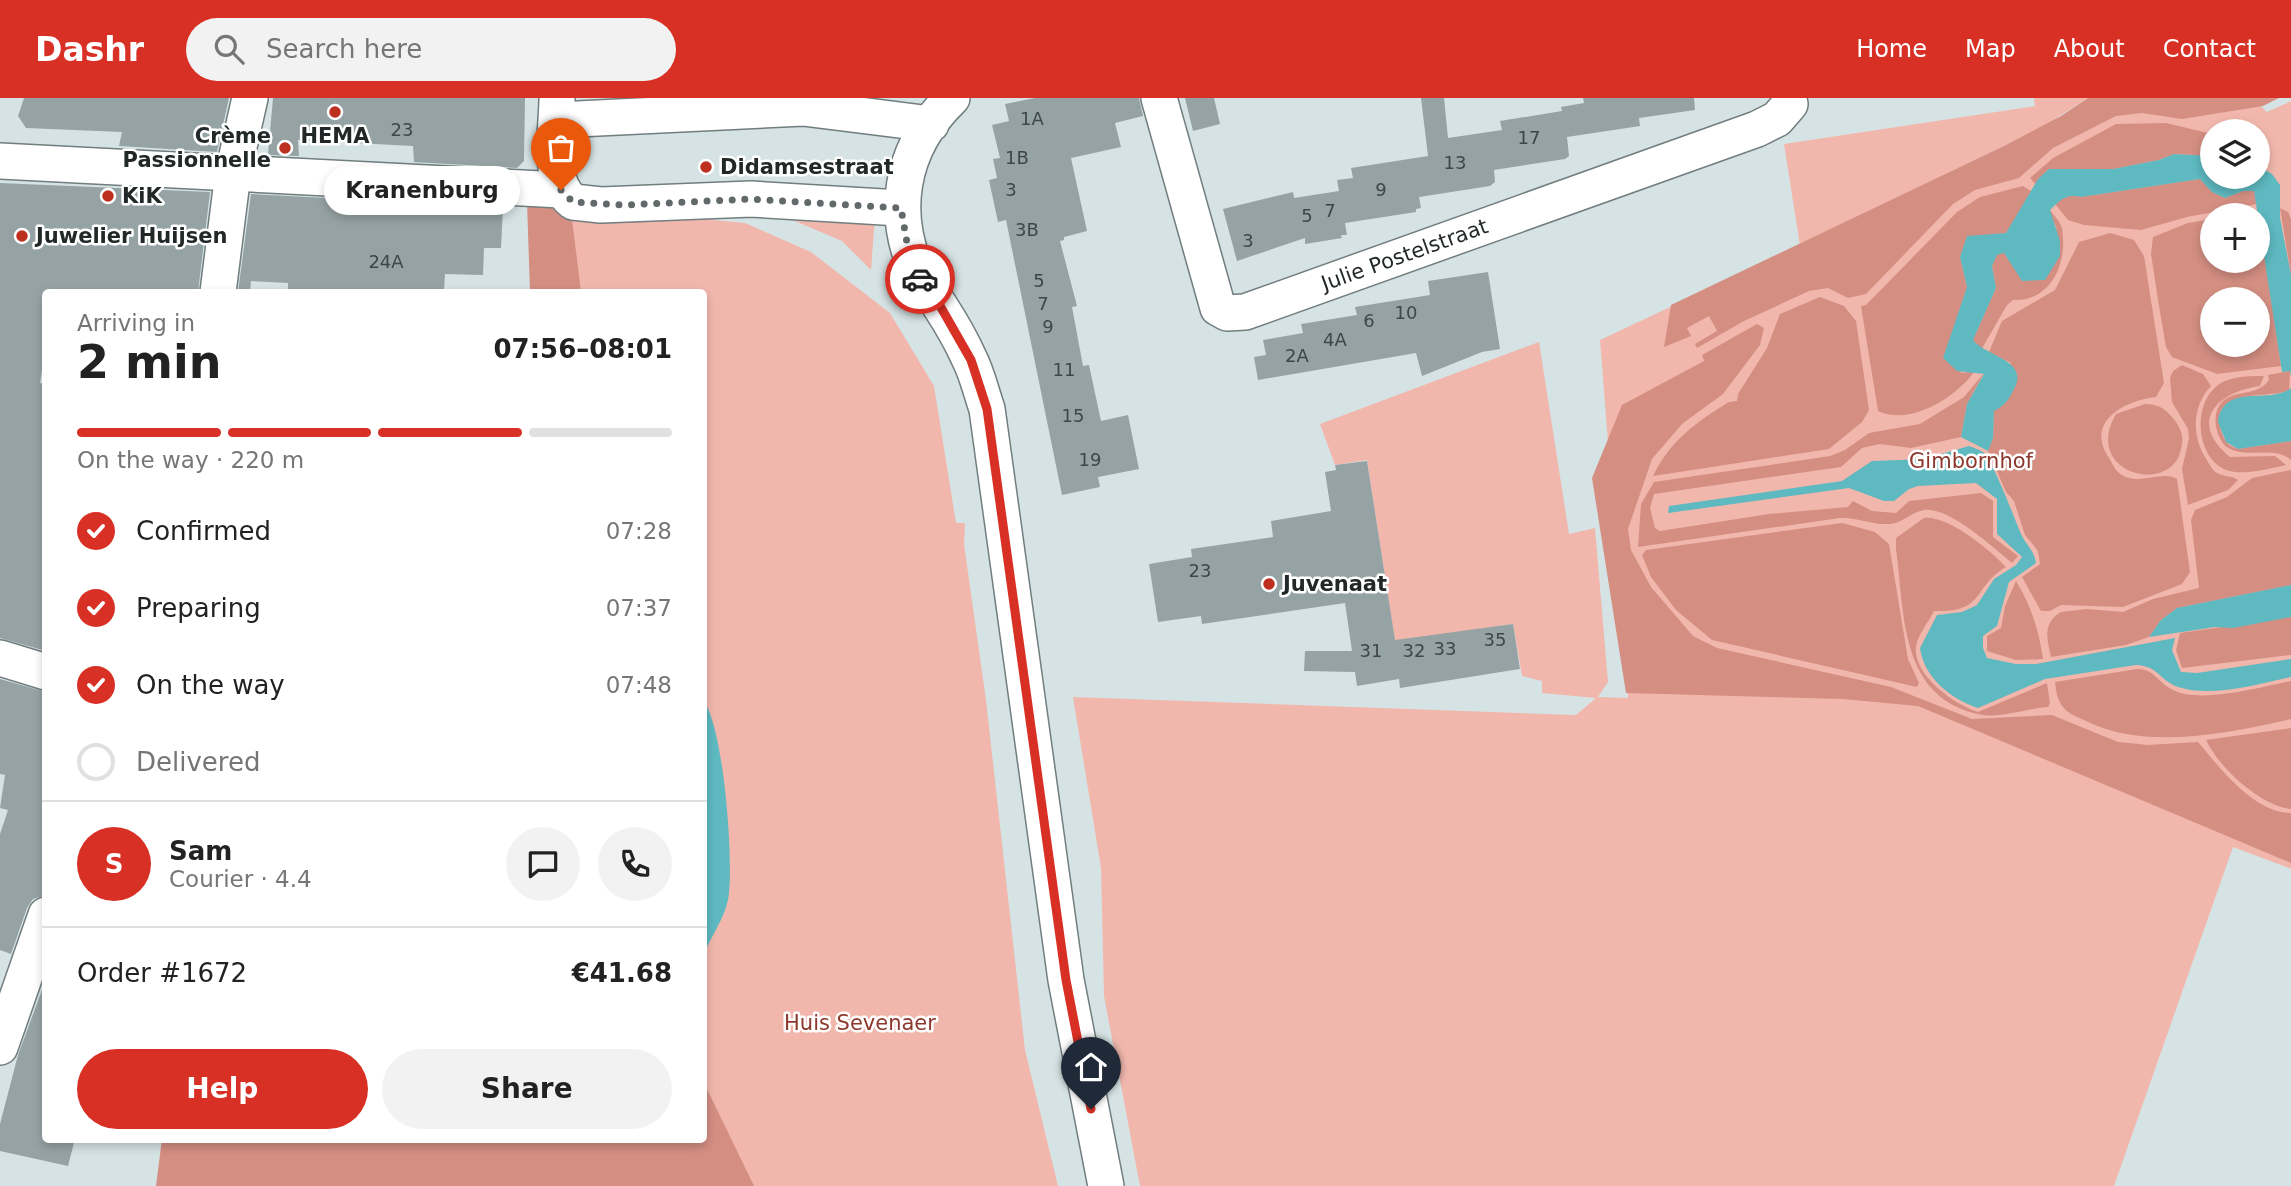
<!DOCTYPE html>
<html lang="en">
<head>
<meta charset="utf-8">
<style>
  body { margin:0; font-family:"DejaVu Sans",sans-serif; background:#f2f2f2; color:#222; height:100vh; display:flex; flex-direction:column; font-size:26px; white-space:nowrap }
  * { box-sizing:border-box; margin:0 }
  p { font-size:23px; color:#767676 }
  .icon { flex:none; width:38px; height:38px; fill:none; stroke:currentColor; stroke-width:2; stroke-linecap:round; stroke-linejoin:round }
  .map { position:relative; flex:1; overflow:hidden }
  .details { position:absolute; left:42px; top:191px; width:665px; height:854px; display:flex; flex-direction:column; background:#fff; border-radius:7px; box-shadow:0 4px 10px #0003 }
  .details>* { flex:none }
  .buttons { position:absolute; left:2200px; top:21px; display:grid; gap:14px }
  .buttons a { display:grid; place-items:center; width:70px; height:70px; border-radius:50%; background:#fff; box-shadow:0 4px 10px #0003; font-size:35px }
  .pin { position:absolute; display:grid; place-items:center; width:60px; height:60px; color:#fff; margin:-72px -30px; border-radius:50% 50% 50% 0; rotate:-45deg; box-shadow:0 0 7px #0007 }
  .pin .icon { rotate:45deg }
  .courier { position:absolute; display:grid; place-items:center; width:70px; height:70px; margin:-35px; border:5px solid #d93025; border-radius:50%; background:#fff; color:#222; box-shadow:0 2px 9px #0007 }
  .bubble { position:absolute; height:49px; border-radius:24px; background:#fff; box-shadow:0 4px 10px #0003; font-size:23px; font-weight:600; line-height:49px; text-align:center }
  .head em { font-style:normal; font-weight:600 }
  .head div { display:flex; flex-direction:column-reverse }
  .head { display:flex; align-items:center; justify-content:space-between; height:119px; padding:0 35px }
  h1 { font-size:46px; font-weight:600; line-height:52px }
  .bar { display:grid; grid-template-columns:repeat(4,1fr); gap:10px 7px; align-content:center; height:84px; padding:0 35px }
  .bar i { height:9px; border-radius:5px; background:#e0e0e0 }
  .bar .on { background:#d93025 }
  .bar p { grid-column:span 4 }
  .line { display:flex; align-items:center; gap:18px; padding:0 35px; border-top:2px solid #e0e0e0 }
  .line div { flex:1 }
  .round { display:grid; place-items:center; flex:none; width:74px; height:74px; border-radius:37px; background:#f2f2f2 }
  ol { padding:0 35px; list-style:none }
  li { display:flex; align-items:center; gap:21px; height:77px }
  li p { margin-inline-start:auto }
  li .icon { padding:7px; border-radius:50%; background:#d93025; color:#fff; stroke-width:4 }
  li:last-child { color:#767676 }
  li i { width:38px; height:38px; border:4px solid #e0e0e0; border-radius:50% }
  .button { display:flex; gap:14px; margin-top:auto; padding:14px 35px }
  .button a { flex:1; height:80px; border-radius:42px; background:#d93025; color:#fff; font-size:28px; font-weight:600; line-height:80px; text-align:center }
  .button a+a { background:#f2f2f2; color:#222 }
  header { display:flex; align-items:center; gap:42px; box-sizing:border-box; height:98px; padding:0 35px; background:#d93025; color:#fff }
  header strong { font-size:33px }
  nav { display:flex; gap:38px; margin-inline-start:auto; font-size:24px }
  .search { width:490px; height:63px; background:#f2f2f2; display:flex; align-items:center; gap:18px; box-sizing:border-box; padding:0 24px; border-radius:38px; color:#767676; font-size:26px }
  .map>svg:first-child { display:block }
  .green { fill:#f1b7ad; fill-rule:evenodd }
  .forest { fill:#d48e82; fill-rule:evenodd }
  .water { fill:#5eb9c0 }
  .building { fill:#96a3a4 }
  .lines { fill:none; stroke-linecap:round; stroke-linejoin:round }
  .minor-casing { stroke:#717d7e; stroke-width:38 }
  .minor { stroke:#fff; stroke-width:35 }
  .done { stroke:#61696a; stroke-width:7; stroke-dasharray:0 12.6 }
  .route { stroke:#d93025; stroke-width:9 }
  .poi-dot { fill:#bd3020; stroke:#fff; stroke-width:2.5 }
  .labels { text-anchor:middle; stroke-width:5; stroke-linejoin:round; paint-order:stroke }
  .number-label { font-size:18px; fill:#3f4647 }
  .poi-label { font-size:21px; font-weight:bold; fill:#222728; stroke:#fff; text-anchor:start }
  .street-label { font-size:21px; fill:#222728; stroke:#fff }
  .park-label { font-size:21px; fill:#8c382c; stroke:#fff }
</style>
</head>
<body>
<header>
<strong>Dashr</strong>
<div class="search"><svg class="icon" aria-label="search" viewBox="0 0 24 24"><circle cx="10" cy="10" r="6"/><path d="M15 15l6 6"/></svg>Search here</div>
<nav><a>Home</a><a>Map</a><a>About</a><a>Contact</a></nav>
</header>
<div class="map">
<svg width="2291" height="1088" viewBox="0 0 2291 1088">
  <rect width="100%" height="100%" fill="#d6e3e4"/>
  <path class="green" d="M2034,0h54l-49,31 -238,115 314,-146h137l15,14 24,-11v768l-58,-22 -119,339h-974l-36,-190 -3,-128 -28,-171 503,18 20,-17 -54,-5v-12l-20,-5 -9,-52 -118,18 -28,-182 -32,5 -15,-41 219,-82 30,192 26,-6 13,154 -10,15 30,1 -28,-358 200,-94 -16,-102 251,-38zM2212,33h46v46h-46zM2212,117h46v46h-46zM2212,201h46v46h-46z
    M764,110l111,8 -4,54 -29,-29z
    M537,113h80l128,12 66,29 79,61 44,73 22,137h9l-1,21 22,156 39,350 33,136h-898l544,-47v-847h-167z"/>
  <path class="forest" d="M2088,0h191l-16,8 -81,13 -40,-6 -26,3 -63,32 -34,30 -44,12 -22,14 -87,90 -18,4 -20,-10 -19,3 -65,30 -47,27 -2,-4 22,-13 -8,-15 -22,12 4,8 -27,11 7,-42 333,-159 57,-30z
    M2166,25l46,11v22l-38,-2 -15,6 -46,9h-64l-13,16 -6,-7 23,-20 63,-34z
    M2200,81l12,13 13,6 18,-7h11l3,13 -70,13 -46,13 -57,-5 -16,-5 -12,-15v-4l16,-6 9,2z
    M2023,88l8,5c-4,10 -18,33 -25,42l-33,4 -13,20 7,30 -23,71 18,15 13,-2c-20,27 -64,55 -97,40l-17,-105 5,-1 91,-93 23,-15z
    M527,104l22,4 23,13 9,73h-51z
    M2280,110l8,4 3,7v56z
    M2050,112c4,6 11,12 12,19 6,34 -11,73 -49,71l-6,5 -26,45 -8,-10 23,-52 -4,-22 5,-12 60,-26 -8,-13z
    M2258,113l23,155 -64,8 -45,-17 -6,-10 -7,-41 -8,-52 2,-17 35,-14 24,-4v42h46v-46h-23zM2212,201h46v46h-46z
    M2110,135l24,7 10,16 20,127 -8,14c-28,3 -70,22 -49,58 4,5 7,14 12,18 19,15 41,-4 58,6l13,93 -8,12 -59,23 -62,-2 -11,6h-9l-19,-34 18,-13 -2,-13 -13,-16 -11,-34 -8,-9 -18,-41 5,-13 1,-27 17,-48 -22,-11 13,-31 53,-31 24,-48z
    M1820,199l24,9 12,15 13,89 -7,12 -33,27 -176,27c17,-35 43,-54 76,-74l8,-1 1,-7 29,-46 13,-34z
    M1757,226l7,4 -4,17 -37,49 -41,30 -30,35 -24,70 3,21 20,37 42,49 24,12 174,39 81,32 80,-4 66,27 30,3 50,-3c22,26 56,71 93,71v50l-373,-157 -75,-7 -217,-6 -34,-215 30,-73 82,-44 -2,-6z
    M2182,267l21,9 8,12c-19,20 -20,51 -4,74 2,4 6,11 10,13 7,4 14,2 21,7l-10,10 -40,15 -6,-36 7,-31 -1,-9 -16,-27 -2,-24 3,-7z
    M2290,273l-1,20c-24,7 -80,-2 -68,39 3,11 6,15 17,19l53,-8v19c-18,-16 -44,1 -66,-14 -7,-9 -11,-20 -9,-32 7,-29 40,-14 53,-34l-1,-5z
    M1984,275l-17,31 -6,33 -50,11 -31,-4 -18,4 -21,19 -187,27 -4,14 5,20 5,3 109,-17 79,-7 5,-6 19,10 24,2 13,-12 72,-8 12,8v36l25,19 -6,7c-20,-16 -62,-56 -88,-53 -13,2 -22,14 -35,14 -17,1 -32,-7 -49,-6l-202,29 3,-43 13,-22 176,-26 15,-6 24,-17 51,-9 44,-27z
    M2264,278l-4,10c-43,6 -73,36 -30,71l45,-1 11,9c-18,4 -43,11 -60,5 -30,-12 -34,-65 -9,-84 11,-10 33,-10 47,-10z
    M2145,306c15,0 22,6 31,18 7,11 8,18 4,31 -13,42 -98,19 -64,-39z
    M2291,372v115l-114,23 -16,12 -12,17 -23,8 -75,12c-4,-18 -9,-34 10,-45l26,-3 36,3 30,-13 46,-11 -8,-68 4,-10 32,-13 25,-19z
    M1924,420c24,-3 66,32 82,49 -34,20 -20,46 -72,44 -5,10 -16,24 -18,35 -4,29 39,59 62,66l69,-29 3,20 -2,4c-20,1 -45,11 -65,8 -84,-15 -78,-100 -87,-166v-11z
    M1842,425l33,9 14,12 19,115 11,24 -2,4 -205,-47 -36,-30 -25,-33 -9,-22 4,-5z
    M2016,483c15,24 23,50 27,78l-27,1 -29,-9v-15l14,-8 4,-22z
    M2291,519v38l-109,13 -6,-18 4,-17z
    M2137,571c18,0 21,14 36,21 28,14 88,-3 118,-9v38c-63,14 -145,32 -205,2 -8,-4 -18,-7 -23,-14 -6,-7 -7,-17 -8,-25z
    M2291,630v81c-30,-3 -72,-41 -85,-69z
    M704,975l3,16 47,97h-598l6,-47h542z"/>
  <path class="water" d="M2174,56l38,2v21h46v-11l14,8 8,11v33l11,57v101l-1,-5 -8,1 -28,-181h-11l-18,7 -13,-6 -12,-13 -119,18c-16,-4 -21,4 -31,13l10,31v15l-15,24 -23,1 -18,-28 -7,2 -5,11 4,22 -23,52c12,16 55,20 42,47 -6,12 -9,18 -21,24l-1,27 -5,13 -27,-14 6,-33 17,-30 -27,-3 -14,-13 24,-71 -7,-30 7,-21 39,-3 32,-54 11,-10h64l46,-9z
    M2291,290v53l-53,8 -12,-7 -8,-20c5,-40 51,-17 73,-34z
    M1969,348c5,2 12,4 15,7 9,8 31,67 37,81 5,11 13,16 15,29l-27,19 -12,44 -14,10v12l4,10 29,6h20l139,-26 -3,12 9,22 16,1 94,-14v18c-34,7 -79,21 -113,10 -18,-6 -19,-21 -42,-22l-91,14 -67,29c-27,-9 -54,-30 -58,-60l17,-33 25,-3 15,-7 17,-26 22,-14 6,-8 -25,-23v-35l-21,-16 -58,3 -9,3 -15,12h-10l-35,-13 -181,25 1,-7 14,-2 159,-23 30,-20 52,-2z
    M2291,487v32l-58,11 -18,-1 -66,10 12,-17 16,-12z
    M704,603c20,30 29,154 25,191 -1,19 -14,39 -22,55h-3z"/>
  <path class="building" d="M24,0h205l-12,54 -98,-6 3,-14 -96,-4 -8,-12z
    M273,0h252l-1,63 -7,7 -103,-6 -1,-16 -115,-6 1,16 -31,-1z
    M1035,0h104l4,18 -28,7 6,24 -50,11 16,73 -23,6v3l-4,1 17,65 -5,1 11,59 6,-1 12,56 27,-6 11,54 -41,8 2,10 -38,8 -56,-275 -8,2 -9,-42 8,-2 -4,-19 7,-1 -8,-33 17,-4 -4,-17z
    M1185,0h29l6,26 -27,7z
    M1421,0h23l4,40 54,-8 -2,-9 62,-10 -1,-4 23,-4 -1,-5h111l1,12 -56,8 1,8 -73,11 2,19 -4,3 -71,11 1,12 -5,4 -71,11 2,11 -5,1v3l-71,11 2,12h-6l1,3 -37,6v-6l-68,23 -14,-52 70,-17 1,6 45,-7 -2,-11 16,-2 -2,-10 77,-12z
    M0,85l210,9 -12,100h-152v53l-6,38 6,1v267l-46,-13z
    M251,96l252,13 -2,41h-17l-1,27 -38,-1 -1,18h-156v-9l-37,-2 -1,11h-12z
    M1488,174l12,77 -18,3 -60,24 -6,-23 -158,27 -4,-23 12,-2 -3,-15 40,-7 -2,-9 56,-9 -2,-8 75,-12 -2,-14z
    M1367,363l28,179 118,-16 7,45 -120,19 -1,-9 -42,7 -2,-14 -51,-1 1,-20h47l-7,-48 -143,21 -1,-8 -43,6 -9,-58 43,-7 -1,-8 82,-12 -2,-16 60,-10 -6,-39 11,-2 -1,-5z
    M0,581l46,13v203l-13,4 -6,9 -16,46 -11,-4v-116l8,-24 -8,-2 5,-33 -5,-1z
    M46,881v160h29l-7,27 -68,-15v-27l18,-69z"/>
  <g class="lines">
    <g class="minor-casing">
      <g id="minor">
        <path d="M557,0c0,31 -11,82 16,104l28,3 150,-6 149,9"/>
        <path d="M952,0c-53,51 -63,118 -31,182 5,10 14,17 19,26 11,17 21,34 29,52 8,15 12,34 18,51l79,571 40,206"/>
        <path id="s1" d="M1159,0l59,210 9,5 18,-1 512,-183 20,-10 13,-15"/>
        <path d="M557,22l246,-12 128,16"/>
        <path d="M0,63l561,29"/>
        <path d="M218,194l15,-119 17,-75"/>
        <path d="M0,560l46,14"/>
        <path d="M0,949l46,-132"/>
      </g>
    </g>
    <use href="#minor" class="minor"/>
  </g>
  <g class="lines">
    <path class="done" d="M561,92l12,12 52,3 126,-6 150,9 6,35 13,36"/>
    <path class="route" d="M920,181l19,25 32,56 16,49 79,571 25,129"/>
  </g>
  <g class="poi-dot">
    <circle cx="335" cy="14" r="7"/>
    <circle cx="285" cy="50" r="7"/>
    <circle cx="706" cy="69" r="7"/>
    <circle cx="108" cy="98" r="7"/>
    <circle cx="22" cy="138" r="7"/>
    <circle cx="1269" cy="486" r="7"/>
  </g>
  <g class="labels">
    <g class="number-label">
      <text x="1032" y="27">1A</text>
      <text x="402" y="38">23</text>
      <text x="1529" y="46">17</text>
      <text x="1017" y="66">1B</text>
      <text x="1455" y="71">13</text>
      <text x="1011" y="98">3</text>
      <text x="1381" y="98">9</text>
      <text x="1330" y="119">7</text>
      <text x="1307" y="124">5</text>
      <text x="1027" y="138">3B</text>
      <text x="1248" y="149">3</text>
      <text x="386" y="170">24A</text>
      <text x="1039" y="189">5</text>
      <text x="1043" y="212">7</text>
      <text x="1406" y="221">10</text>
      <text x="1369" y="229">6</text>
      <text x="1048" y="235">9</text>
      <text x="1335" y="248">4A</text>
      <text x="1297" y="264">2A</text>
      <text x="1064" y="278">11</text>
      <text x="1073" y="324">15</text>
      <text x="1090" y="368">19</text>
      <text x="1200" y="479">23</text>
      <text x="1495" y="548">35</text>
      <text x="1445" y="557">33</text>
      <text x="1371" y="559">31</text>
      <text x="1414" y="559">32</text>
    </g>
    <g class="poi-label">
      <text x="271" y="45" text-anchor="end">Crème<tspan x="271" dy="24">Passionnelle</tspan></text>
      <text x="335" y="45" text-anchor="middle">HEMA</text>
      <text x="720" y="76">Didamsestraat</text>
      <text x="122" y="105">KiK</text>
      <text x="36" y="145">Juwelier Huijsen</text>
      <text x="1283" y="493">Juvenaat</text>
    </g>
    <g class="street-label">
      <text dy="7" stroke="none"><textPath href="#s1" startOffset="416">Julie Postelstraat</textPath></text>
    </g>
    <g class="park-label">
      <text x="1971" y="370">Gimbornhof</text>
      <text x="860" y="932">Huis Sevenaer</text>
    </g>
  </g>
</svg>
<div class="buttons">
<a><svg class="icon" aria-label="layers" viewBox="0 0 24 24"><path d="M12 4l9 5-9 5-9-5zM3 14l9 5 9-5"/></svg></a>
<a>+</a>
<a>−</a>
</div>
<div class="pin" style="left:561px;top:92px;background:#ea580c"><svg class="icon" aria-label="bag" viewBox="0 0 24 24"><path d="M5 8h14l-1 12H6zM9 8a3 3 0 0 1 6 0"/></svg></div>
<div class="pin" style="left:1091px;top:1011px;background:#1f2937"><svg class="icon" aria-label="home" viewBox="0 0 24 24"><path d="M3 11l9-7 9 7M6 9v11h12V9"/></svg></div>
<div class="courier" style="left:920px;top:181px"><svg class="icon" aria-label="car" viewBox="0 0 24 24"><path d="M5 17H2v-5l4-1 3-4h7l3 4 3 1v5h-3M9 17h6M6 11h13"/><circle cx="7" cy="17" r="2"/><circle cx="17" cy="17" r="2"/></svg></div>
<div class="bubble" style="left:324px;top:68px;width:196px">Kranenburg</div>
<section class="details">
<div class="head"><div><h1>2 min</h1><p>Arriving in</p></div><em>07:56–08:01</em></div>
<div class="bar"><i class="on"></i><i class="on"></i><i class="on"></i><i></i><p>On the way · 220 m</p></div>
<ol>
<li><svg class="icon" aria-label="check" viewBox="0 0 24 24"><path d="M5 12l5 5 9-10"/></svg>Confirmed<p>07:28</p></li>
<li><svg class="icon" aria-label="check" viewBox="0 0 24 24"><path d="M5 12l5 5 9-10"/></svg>Preparing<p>07:37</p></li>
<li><svg class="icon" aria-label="check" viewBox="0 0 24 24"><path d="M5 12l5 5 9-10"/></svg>On the way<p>07:48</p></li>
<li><i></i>Delivered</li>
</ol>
<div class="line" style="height:126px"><b class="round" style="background:#d93025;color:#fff">S</b><div><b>Sam</b><p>Courier · 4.4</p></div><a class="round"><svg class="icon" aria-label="chat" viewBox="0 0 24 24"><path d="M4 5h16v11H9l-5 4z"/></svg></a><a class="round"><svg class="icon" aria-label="phone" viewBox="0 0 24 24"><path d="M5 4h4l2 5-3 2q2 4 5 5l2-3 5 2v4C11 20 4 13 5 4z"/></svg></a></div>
<div class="line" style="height:91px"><div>Order #1672</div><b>€41.68</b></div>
<div class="button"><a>Help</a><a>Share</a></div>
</section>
</div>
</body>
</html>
